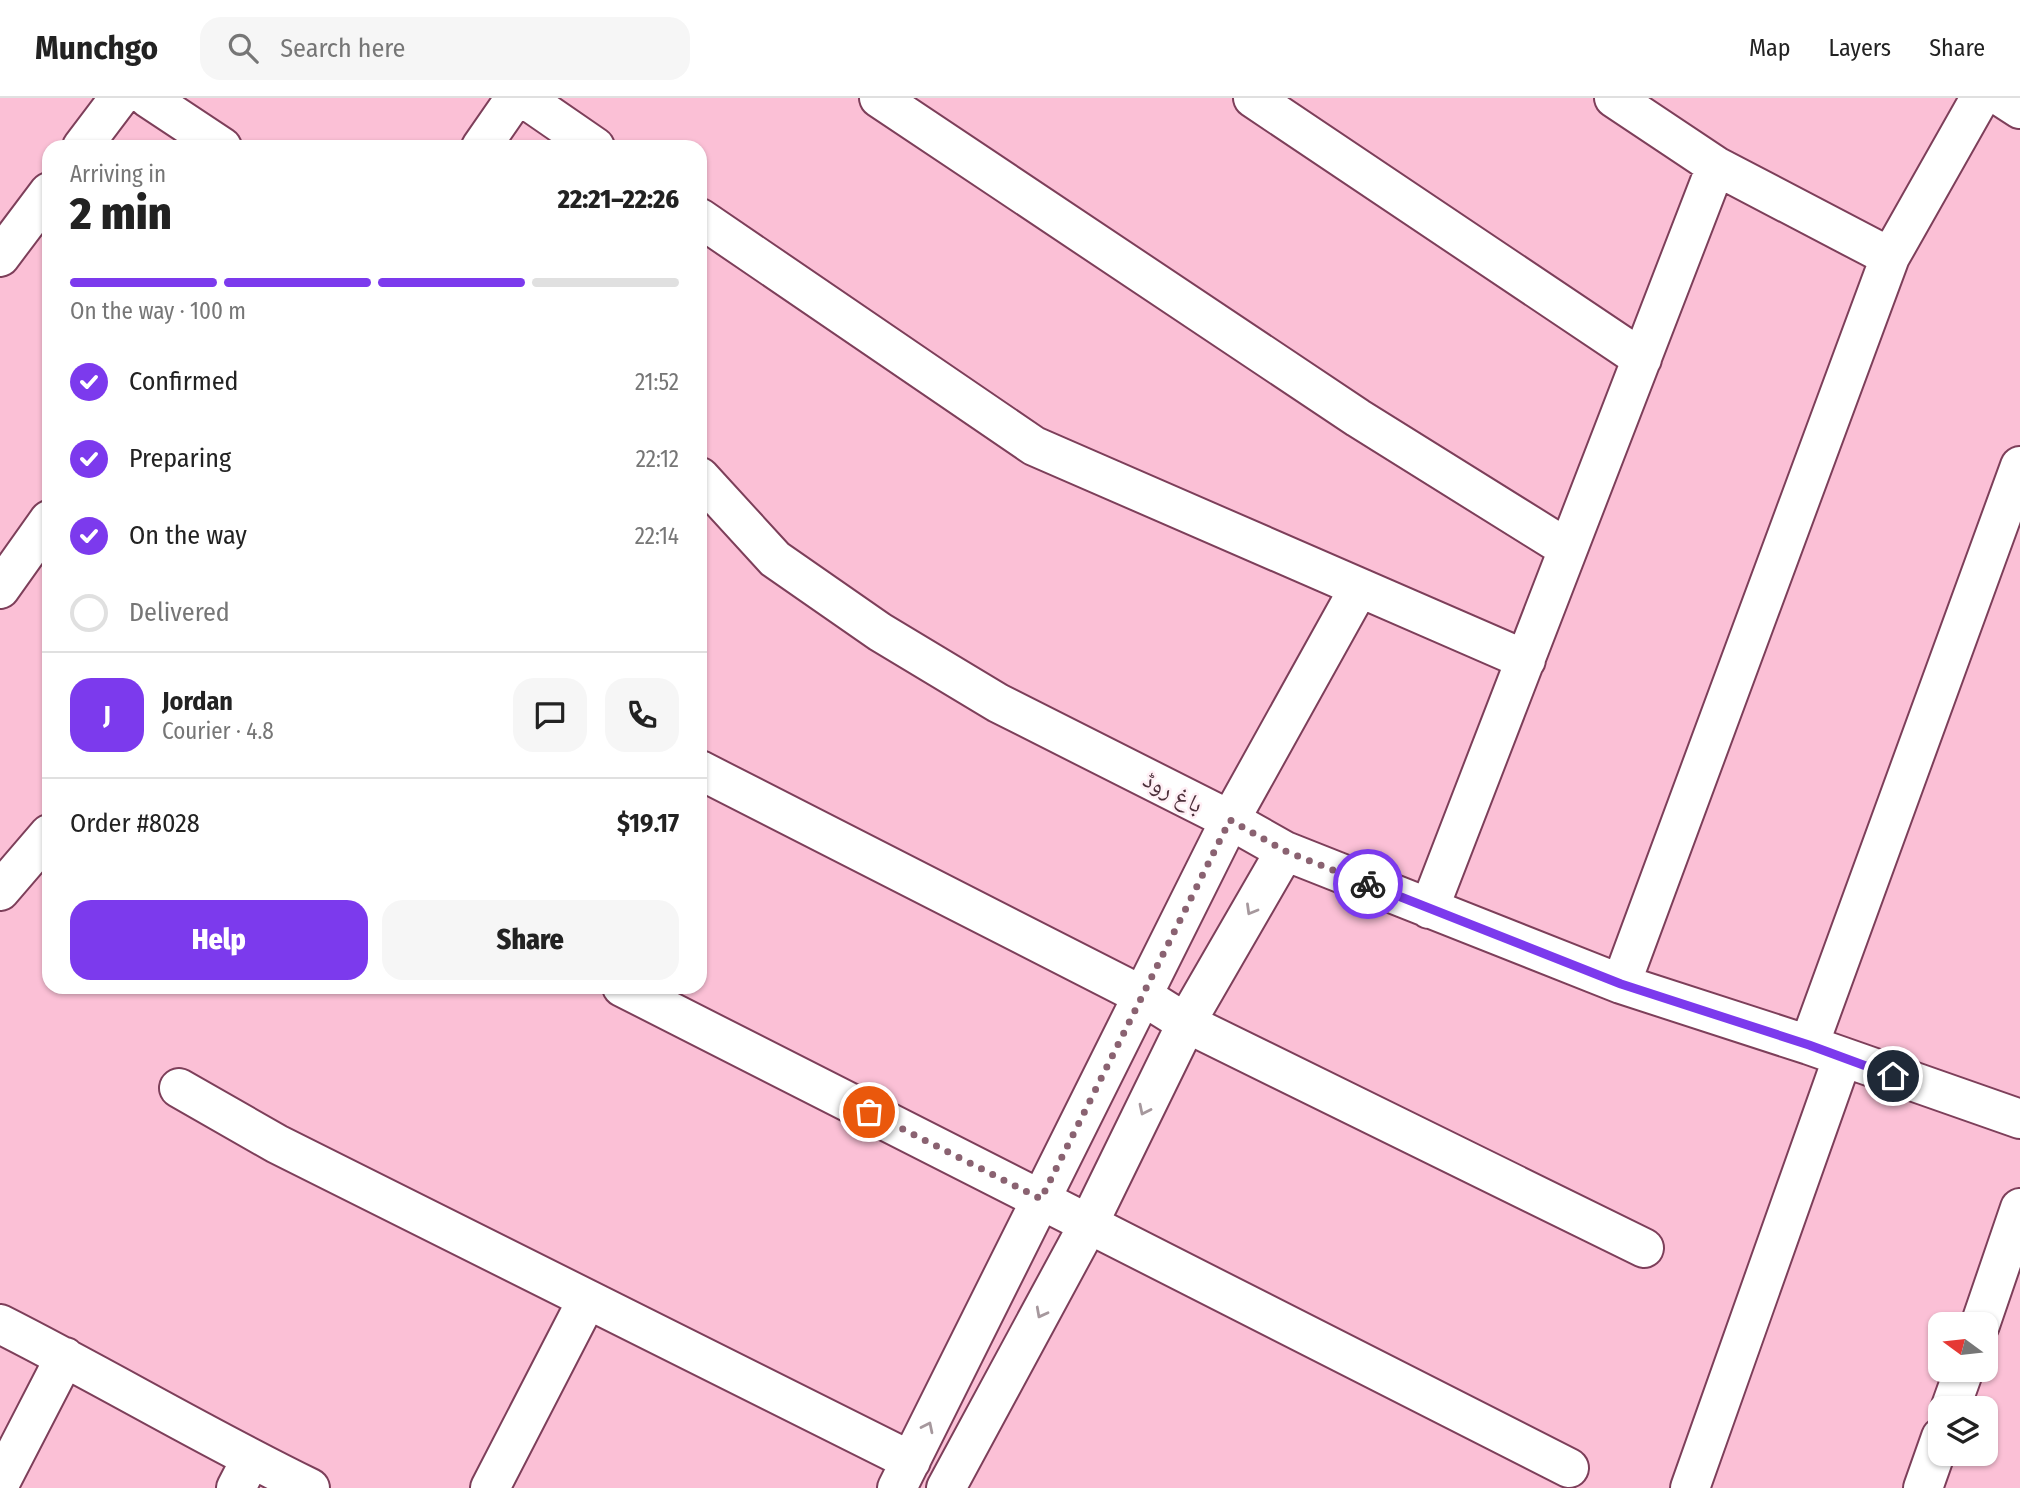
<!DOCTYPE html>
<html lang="en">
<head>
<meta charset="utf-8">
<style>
  body { margin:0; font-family:"Fira Sans Condensed","Noto Naskh Arabic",sans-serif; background:#f6f6f6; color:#222; height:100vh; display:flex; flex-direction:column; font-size:26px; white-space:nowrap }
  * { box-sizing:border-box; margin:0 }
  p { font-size:23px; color:#767676 }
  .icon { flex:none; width:38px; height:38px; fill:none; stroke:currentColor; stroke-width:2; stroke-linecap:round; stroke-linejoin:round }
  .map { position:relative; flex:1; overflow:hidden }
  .sheet { position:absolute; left:42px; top:42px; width:665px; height:854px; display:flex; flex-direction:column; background:#fff; border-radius:21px; box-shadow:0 2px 5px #0004 }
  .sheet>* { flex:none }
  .needle { width:46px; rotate:285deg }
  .controls { position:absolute; left:1928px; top:1214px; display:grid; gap:14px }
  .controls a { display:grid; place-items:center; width:70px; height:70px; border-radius:14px; background:#fff; box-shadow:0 2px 5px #0004; font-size:35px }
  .pin { position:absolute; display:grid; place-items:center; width:60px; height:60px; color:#fff; margin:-30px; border:4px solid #fff; border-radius:50%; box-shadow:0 2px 7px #0007 }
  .courier { position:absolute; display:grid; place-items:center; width:70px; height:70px; margin:-35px; border:5px solid #7c3aed; border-radius:50%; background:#fff; color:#222; box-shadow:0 2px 9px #0007 }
  .head em { font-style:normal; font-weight:800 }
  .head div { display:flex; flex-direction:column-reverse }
  .head { display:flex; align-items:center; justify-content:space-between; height:119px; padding:0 28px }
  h1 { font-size:46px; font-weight:800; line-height:52px }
  .bar { display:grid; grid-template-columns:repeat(4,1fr); gap:10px 7px; align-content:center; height:84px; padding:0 28px }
  .bar i { height:9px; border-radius:5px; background:#e0e0e0 }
  .bar .current { background:#7c3aed }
  .bar p { grid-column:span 4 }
  .line { display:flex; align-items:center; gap:18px; padding:0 28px; border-top:2px solid #e0e0e0 }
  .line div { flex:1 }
  .round { display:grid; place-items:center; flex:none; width:74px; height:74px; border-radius:21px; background:#f6f6f6 }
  ol { padding:0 28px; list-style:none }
  li { display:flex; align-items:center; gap:21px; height:77px }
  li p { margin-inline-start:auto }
  li .icon { padding:7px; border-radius:50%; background:#7c3aed; color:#fff; stroke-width:4 }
  li:last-child { color:#767676 }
  li i { width:38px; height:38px; border:4px solid #e0e0e0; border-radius:50% }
  .primary-button { display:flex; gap:14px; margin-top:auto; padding:14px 28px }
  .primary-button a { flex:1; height:80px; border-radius:21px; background:#7c3aed; color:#fff; font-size:28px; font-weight:800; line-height:80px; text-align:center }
  .primary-button a+a { background:#f6f6f6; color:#222 }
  header { display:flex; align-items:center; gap:42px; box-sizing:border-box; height:98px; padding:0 35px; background:#fff; border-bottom:2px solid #e0e0e0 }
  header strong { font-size:33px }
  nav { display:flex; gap:38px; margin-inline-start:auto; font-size:24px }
  .search { width:490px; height:63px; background:#f6f6f6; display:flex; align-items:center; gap:18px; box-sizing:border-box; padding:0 24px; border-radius:21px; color:#767676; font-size:26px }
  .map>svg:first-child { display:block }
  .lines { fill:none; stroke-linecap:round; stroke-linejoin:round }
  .minor-casing { stroke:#7d3f5a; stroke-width:42 }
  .minor { stroke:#fff; stroke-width:38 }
  .oneway { stroke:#a6989d }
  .done { stroke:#8a6271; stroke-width:7; stroke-dasharray:0 12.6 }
  .route { stroke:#7c3aed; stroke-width:9 }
  .labels { text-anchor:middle; stroke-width:5; stroke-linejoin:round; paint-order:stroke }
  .street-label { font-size:24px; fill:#4d303b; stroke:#ffeff5 }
</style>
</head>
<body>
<header>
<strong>Munchgo</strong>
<div class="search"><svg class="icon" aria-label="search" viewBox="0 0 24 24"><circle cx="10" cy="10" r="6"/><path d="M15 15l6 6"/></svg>Search here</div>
<nav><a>Map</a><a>Layers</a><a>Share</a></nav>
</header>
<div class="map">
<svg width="2020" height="1390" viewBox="0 0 2020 1390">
  <rect width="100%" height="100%" fill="#fbc0d6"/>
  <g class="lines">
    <g class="minor-casing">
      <path id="minor" d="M148,0l74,49
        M524,0l71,49
        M879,0l479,320 210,131
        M1253,0l389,261
        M1614,0l102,68 174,91
        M2003,0l17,11
        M82,49l37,-49
        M481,49l34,-49
        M700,120l334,228 492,214
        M0,159l49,-65
        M700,379l75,82 105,73 118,71 232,117 55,31 336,133 188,61 211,74
        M0,491l49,-69
        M700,672l443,226 43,27 458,225
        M0,793l49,-57
        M1429,811l287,-743
        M1621,886l269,-727 90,-159
        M622,889l947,481
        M1809,947l211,-579
        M179,990l98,56 634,317
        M0,1226c105,53 205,113 310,164
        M1980,1227l40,-117
        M1950,1311l14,-39
        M0,1385l65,-126
        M236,1390l15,-29
        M490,1390l97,-188
        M897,1390l333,-668 129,-232
        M946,1390l140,-259 106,-217 93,-161
        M1690,1390l152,-429
        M1923,1390l18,-51"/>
    </g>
    <use href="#minor" class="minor"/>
  </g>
  <defs><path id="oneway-chevron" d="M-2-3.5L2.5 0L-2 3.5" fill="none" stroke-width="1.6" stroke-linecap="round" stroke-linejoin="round" transform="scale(1.75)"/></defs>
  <g class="oneway">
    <use href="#oneway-chevron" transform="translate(1251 812) rotate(120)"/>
    <use href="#oneway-chevron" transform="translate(1144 1012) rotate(116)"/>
    <use href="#oneway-chevron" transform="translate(1041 1215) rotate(118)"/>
    <use href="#oneway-chevron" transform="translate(928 1329) rotate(-64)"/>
  </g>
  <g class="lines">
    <path class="done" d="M869,1014l172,87 189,-379 55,31 83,33"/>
    <path class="route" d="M1368,786l253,100 188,61 84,31"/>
  </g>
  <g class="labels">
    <g class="street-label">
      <text transform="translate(1173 694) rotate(27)" y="8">باغ روڈ</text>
    </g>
  </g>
</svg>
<div class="controls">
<a><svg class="needle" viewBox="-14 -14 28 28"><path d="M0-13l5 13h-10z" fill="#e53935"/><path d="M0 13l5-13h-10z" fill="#767676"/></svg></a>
<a><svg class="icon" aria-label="layers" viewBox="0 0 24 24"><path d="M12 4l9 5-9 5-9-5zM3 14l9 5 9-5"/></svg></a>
</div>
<div class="pin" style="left:869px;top:1014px;background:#ea580c"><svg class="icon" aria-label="bag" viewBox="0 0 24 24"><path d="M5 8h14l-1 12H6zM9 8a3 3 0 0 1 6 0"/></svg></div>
<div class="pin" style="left:1893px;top:978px;background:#1f2937"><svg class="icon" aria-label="home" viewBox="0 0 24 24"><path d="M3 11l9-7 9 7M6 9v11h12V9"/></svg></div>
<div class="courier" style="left:1368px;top:786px"><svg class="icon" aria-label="bike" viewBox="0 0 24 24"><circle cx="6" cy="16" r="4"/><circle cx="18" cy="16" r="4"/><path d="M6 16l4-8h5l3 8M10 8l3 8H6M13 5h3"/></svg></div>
<section class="sheet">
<div class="head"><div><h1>2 min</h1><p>Arriving in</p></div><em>22:21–22:26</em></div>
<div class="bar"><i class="current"></i><i class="current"></i><i class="current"></i><i></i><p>On the way · 100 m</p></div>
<ol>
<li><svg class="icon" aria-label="check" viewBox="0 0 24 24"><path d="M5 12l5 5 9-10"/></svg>Confirmed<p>21:52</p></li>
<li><svg class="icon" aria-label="check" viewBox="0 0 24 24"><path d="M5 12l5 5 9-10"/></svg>Preparing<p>22:12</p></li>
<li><svg class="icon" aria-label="check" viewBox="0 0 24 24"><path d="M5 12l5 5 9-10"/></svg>On the way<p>22:14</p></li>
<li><i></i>Delivered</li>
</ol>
<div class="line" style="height:126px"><b class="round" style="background:#7c3aed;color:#fff">J</b><div><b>Jordan</b><p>Courier · 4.8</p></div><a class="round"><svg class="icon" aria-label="chat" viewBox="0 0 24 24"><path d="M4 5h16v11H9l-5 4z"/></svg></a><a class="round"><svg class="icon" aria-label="phone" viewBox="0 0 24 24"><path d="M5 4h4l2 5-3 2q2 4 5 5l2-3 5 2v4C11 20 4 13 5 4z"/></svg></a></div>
<div class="line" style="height:91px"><div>Order #8028</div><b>$19.17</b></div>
<div class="primary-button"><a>Help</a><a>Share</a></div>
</section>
</div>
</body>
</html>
